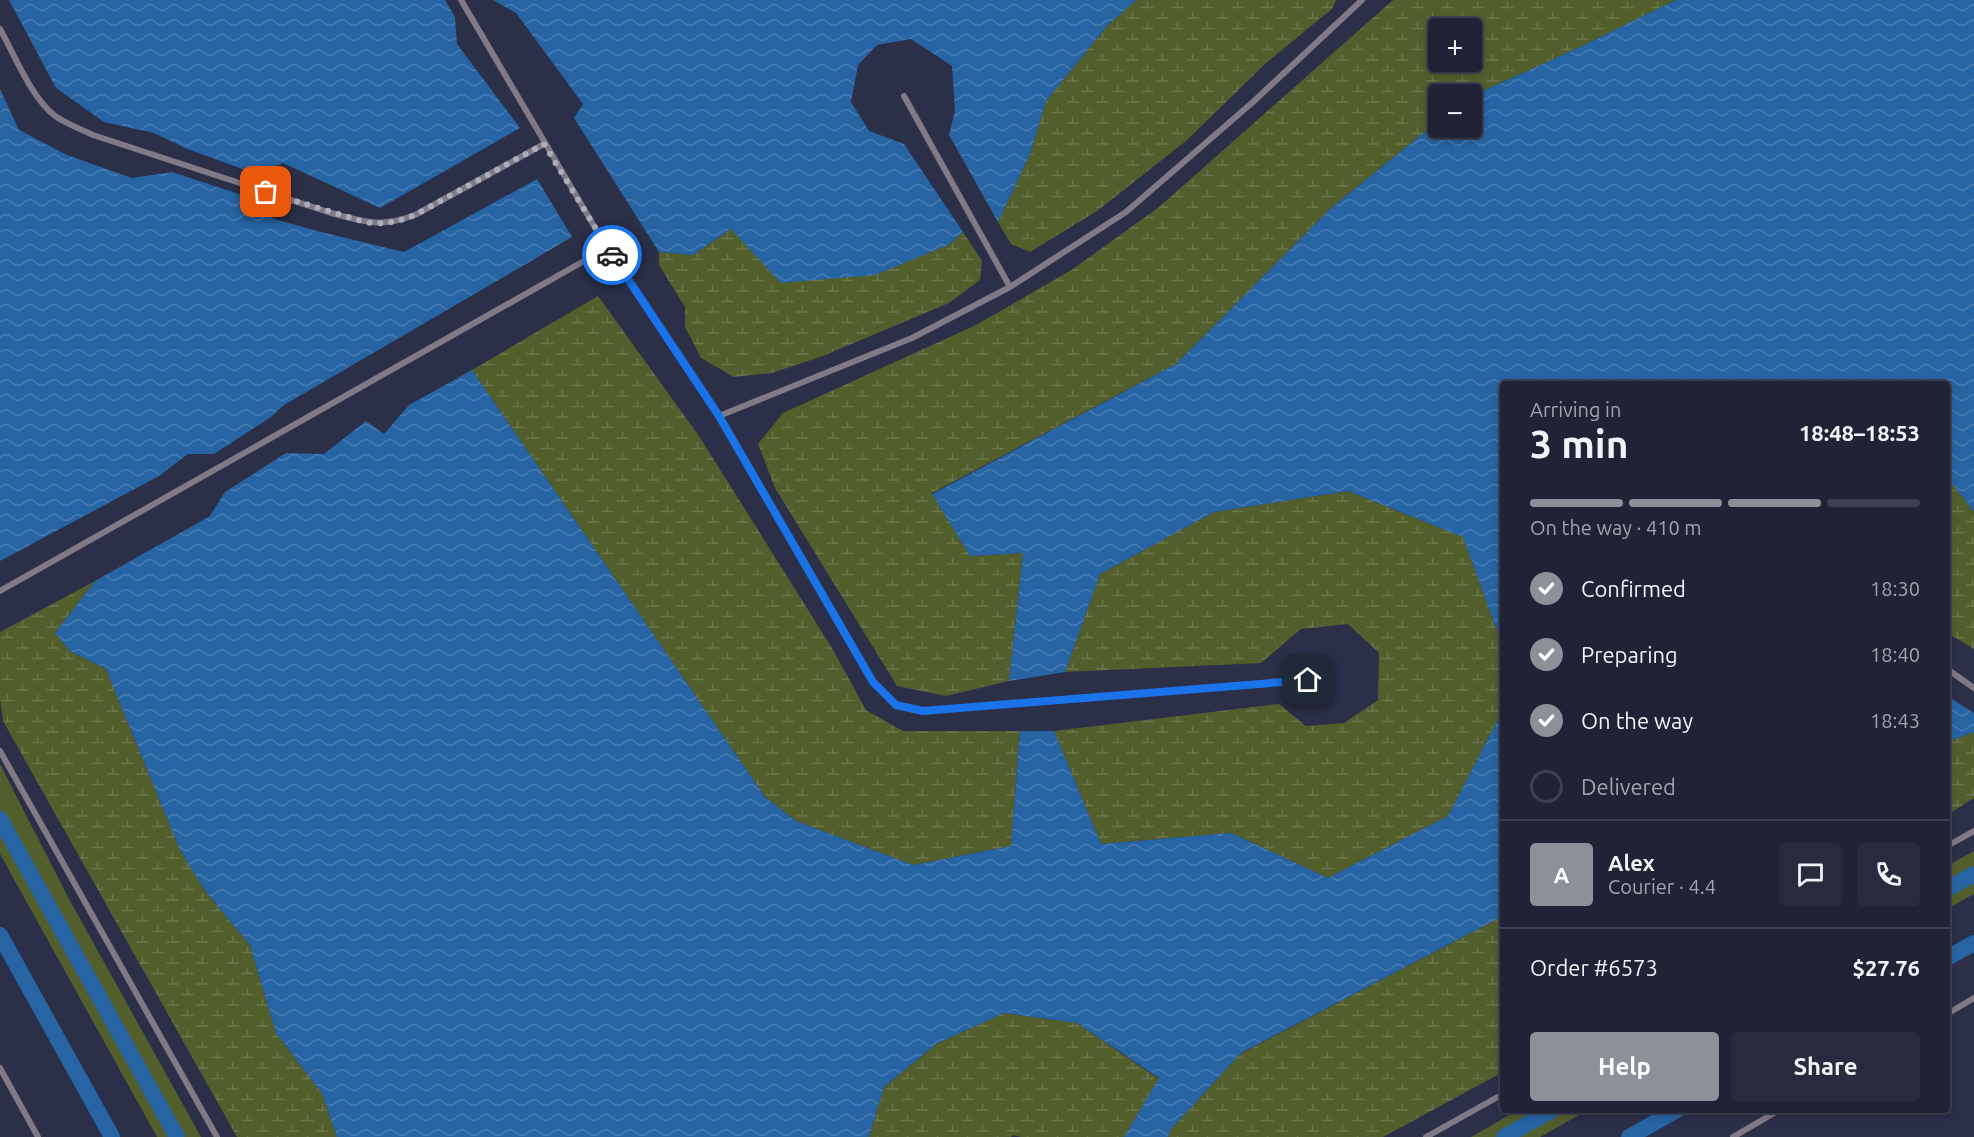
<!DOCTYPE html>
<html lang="en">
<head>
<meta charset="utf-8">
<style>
  body { margin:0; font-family:Ubuntu,sans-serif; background:#282b3e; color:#f1f3f6; height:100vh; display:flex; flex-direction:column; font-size:22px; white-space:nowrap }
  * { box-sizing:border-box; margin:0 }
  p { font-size:20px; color:#a2a4ad }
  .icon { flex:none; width:33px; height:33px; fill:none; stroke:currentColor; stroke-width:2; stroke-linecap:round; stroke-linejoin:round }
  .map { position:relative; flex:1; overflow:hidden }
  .details { position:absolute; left:1500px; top:381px; width:450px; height:732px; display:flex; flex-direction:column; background:#202336; border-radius:6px; box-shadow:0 3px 9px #0003,0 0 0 2px #3d4051 }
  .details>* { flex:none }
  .buttons { position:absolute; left:1428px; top:18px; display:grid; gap:12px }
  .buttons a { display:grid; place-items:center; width:54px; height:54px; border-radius:6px; background:#202336; box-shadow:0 3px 9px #0003,0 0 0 2px #3d4051; font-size:30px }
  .pin { position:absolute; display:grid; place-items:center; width:51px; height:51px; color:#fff; margin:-26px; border-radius:12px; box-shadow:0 3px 9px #0006 }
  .courier { position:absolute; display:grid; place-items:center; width:60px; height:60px; margin:-30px; border:4px solid #1a73e8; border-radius:50%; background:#fff; color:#222; box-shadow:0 2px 8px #0007 }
  .headline em { font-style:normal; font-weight:700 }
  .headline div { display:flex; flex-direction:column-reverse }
  .headline { display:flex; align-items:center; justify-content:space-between; height:102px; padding:0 30px }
  h1 { font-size:39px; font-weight:700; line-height:45px }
  .bar { display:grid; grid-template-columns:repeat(4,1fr); gap:9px 6px; align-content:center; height:72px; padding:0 30px }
  .bar i { height:8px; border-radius:4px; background:#3d4051 }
  .bar .on { background:#8c9099 }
  .bar p { grid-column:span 4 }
  .line { display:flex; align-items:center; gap:15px; padding:0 30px; border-top:2px solid #3d4051 }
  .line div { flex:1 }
  .round { display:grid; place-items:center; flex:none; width:63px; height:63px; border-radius:6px; background:#282b3e }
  ol { padding:0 30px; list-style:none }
  li { display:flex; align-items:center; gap:18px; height:66px }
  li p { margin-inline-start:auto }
  li .icon { padding:6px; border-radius:50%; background:#8c9099; color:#fff; stroke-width:4 }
  li:last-child { color:#a2a4ad }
  li i { width:33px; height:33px; border:3px solid #3d4051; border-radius:50% }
  .button { display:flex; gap:12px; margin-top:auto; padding:12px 30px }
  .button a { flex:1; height:69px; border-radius:6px; background:#8c9099; color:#fff; font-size:24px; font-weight:700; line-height:69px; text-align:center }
  .button a+a { background:#282b3e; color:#f1f3f6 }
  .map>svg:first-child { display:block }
  .grass { fill:#535e2d }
  .wetland { fill:url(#wetland-marsh); fill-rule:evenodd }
  .water { fill:url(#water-waves) }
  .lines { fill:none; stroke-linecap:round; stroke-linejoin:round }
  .canal { stroke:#2764a3; stroke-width:16 }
  .lane { stroke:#817985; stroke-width:6 }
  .done { stroke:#abaebd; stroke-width:6; stroke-dasharray:0 10.8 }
  .route { stroke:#1a73e8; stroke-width:8 }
</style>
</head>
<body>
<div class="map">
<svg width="1974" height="1137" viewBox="0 0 1974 1137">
  <defs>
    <pattern id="wetland-marsh" width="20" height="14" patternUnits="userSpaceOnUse" patternTransform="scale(1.5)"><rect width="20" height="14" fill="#535e2d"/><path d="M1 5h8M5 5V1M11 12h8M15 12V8" fill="none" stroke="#6c764c"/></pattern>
    <pattern id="water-waves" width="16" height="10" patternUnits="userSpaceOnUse" patternTransform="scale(1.5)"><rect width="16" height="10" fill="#2764a3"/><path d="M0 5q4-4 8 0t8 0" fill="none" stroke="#477bb1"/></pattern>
  </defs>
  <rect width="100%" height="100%" fill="#2b2f48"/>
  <path class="grass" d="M0,764l69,135 132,238h-44l-157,-283z
    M1974,851v43l-27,15v-43z
    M1518,1110h70l-48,27h-69z"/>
  <path class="wetland" d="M1136,0h200l-4,9 -66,54 -80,78 -89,70 -67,41 -19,-8 -13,-22 32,-68 16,-53 61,-75z
    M1393,0h283l-96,47 -108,49 -34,-2v27l-108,88 -154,155 -244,129 38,63 53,-3 -14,128 -63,15 -49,-10 -122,-198 -17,-44 25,-31 193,-88 97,-56 86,-62zM1438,28h34v34h-34z
    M731,229l217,16 15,-13 19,29 -2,19 -31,23 -126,53 -51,17 -38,4 -33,-19 -16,-31v-20l-26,-42v-13l34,3z
    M598,296l101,140 133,212 34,62 37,21h117l-9,115 -98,19 -117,-44 -31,-24 -293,-427z
    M1947,477l27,35v137l-27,-16z
    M1348,491l115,46 40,110v63l-55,106 -120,62 -97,-45 -130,11 -47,-113 225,-27 27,22 38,-3 34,-23 1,-47 -31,-29 -47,5 -40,34 -196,9 35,-98 114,-62z
    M95,581l-40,52 15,18 36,18 74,181 26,42 44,53 26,88 46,60 15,44h-100l-234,-416 -3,-22v-67z
    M1974,732v66l-27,17v-73z
    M1503,916v156l-120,65h-215l3,-8 69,-75z
    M1004,1013l73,10 82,56 -35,58h-103l-8,-2 -2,2h-142l15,-50 52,-43z"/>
  <path class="water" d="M9,0h436l10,17 2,27 63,84 -140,80 -97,-45 -27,11 -71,-26 -31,-15 -50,-11 -48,-34z
    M493,0h643l-29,26 -61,75 -16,53 -32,68 -49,-87 6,-24 -3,-45 -41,-27 -34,6 -19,20 -7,37 18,29 35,13 59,88 -15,13 -73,30 -94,8 -50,-54 -38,26 -34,-3 -85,-134 9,-14 -67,-91z
    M1676,0h298v512l-27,-35v-93h-444v263l-40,-110 -115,-46 -134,21 -114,62 -35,98 -56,9 14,-128 -53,3 -38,-62 244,-130 154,-155 108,-88v7h34v-32l108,-49z
    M0,89l19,41 48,25 65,23 40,-6 76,25 26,22 47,13 83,20 133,-73 35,58 -288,168 -13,12 -57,37h-26l-29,22 -159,85z
    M472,370l293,427 31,24 117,44 98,-19 9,-115h34l47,113 130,-11 97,45 120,-62 55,-106v206l-262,137 -70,76 -3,8h-44l35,-59 -82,-55 -73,-10 -68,31 -52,43 -15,50h-532l-15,-44 -46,-60 -26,-88 -44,-53 -26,-42 -74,-181 -36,-18 -15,-18 40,-52 115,-65 15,-24 61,-39 38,1 42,-33 18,13 25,-29z
    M1947,696l27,17v19l-27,10z"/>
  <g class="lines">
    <path class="canal" d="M0,819l177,318
      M1947,889l27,-15
      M0,935l112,202
      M1947,958l27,-15
      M1504,1137l48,-27
      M1629,1137l48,-27"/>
    <path class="lane" d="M461,0l146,248 112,168 154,266 23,23 27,6 385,-31
      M0,29c15,27 31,68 55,87 12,8 25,13 38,19l238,78c34,9 50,15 84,2l129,-71
      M904,96l106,191
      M719,416l193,-78 98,-51 116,-75 127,-110 109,-102
      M0,591l607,-343
      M1947,669l27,19
      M0,751l217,386
      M1947,846l27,-15
      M1947,1014l27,-16
      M0,1068l38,69
      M1426,1137l77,-43
      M1733,1137l46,-27"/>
  </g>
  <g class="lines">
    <path class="done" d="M266,192l99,30c18,3 32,0 50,-7l129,-71 68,111"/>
    <path class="route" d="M612,255l107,161 154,266 23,23 27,6 385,-31"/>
  </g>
</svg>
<div class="buttons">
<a>+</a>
<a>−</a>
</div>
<div class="pin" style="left:266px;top:192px;background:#ea580c"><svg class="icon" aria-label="bag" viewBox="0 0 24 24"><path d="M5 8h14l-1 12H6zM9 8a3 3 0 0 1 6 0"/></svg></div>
<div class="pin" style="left:1308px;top:680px;background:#1f2937"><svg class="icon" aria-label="home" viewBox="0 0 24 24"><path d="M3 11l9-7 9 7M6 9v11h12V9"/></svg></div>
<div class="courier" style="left:612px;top:255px"><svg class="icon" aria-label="car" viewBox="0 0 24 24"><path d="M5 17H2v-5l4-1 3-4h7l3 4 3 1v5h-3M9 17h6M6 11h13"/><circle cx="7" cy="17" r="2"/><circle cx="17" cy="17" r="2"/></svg></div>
<section class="details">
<div class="headline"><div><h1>3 min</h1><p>Arriving in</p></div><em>18:48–18:53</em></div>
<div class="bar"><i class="on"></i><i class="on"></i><i class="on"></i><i></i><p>On the way · 410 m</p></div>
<ol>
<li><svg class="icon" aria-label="check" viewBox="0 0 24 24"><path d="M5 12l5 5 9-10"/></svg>Confirmed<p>18:30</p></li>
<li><svg class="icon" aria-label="check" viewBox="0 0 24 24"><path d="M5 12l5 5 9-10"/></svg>Preparing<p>18:40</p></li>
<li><svg class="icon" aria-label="check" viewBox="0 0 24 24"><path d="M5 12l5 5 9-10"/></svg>On the way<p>18:43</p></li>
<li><i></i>Delivered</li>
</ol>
<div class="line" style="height:108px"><b class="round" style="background:#8c9099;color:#fff">A</b><div><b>Alex</b><p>Courier · 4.4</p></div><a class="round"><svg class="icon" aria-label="chat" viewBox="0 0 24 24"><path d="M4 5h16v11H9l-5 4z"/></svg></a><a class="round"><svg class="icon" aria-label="phone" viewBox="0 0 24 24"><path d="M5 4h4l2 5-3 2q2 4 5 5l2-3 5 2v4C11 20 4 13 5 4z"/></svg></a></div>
<div class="line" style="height:78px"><div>Order #6573</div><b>$27.76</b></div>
<div class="button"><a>Help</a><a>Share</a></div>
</section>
</div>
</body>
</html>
